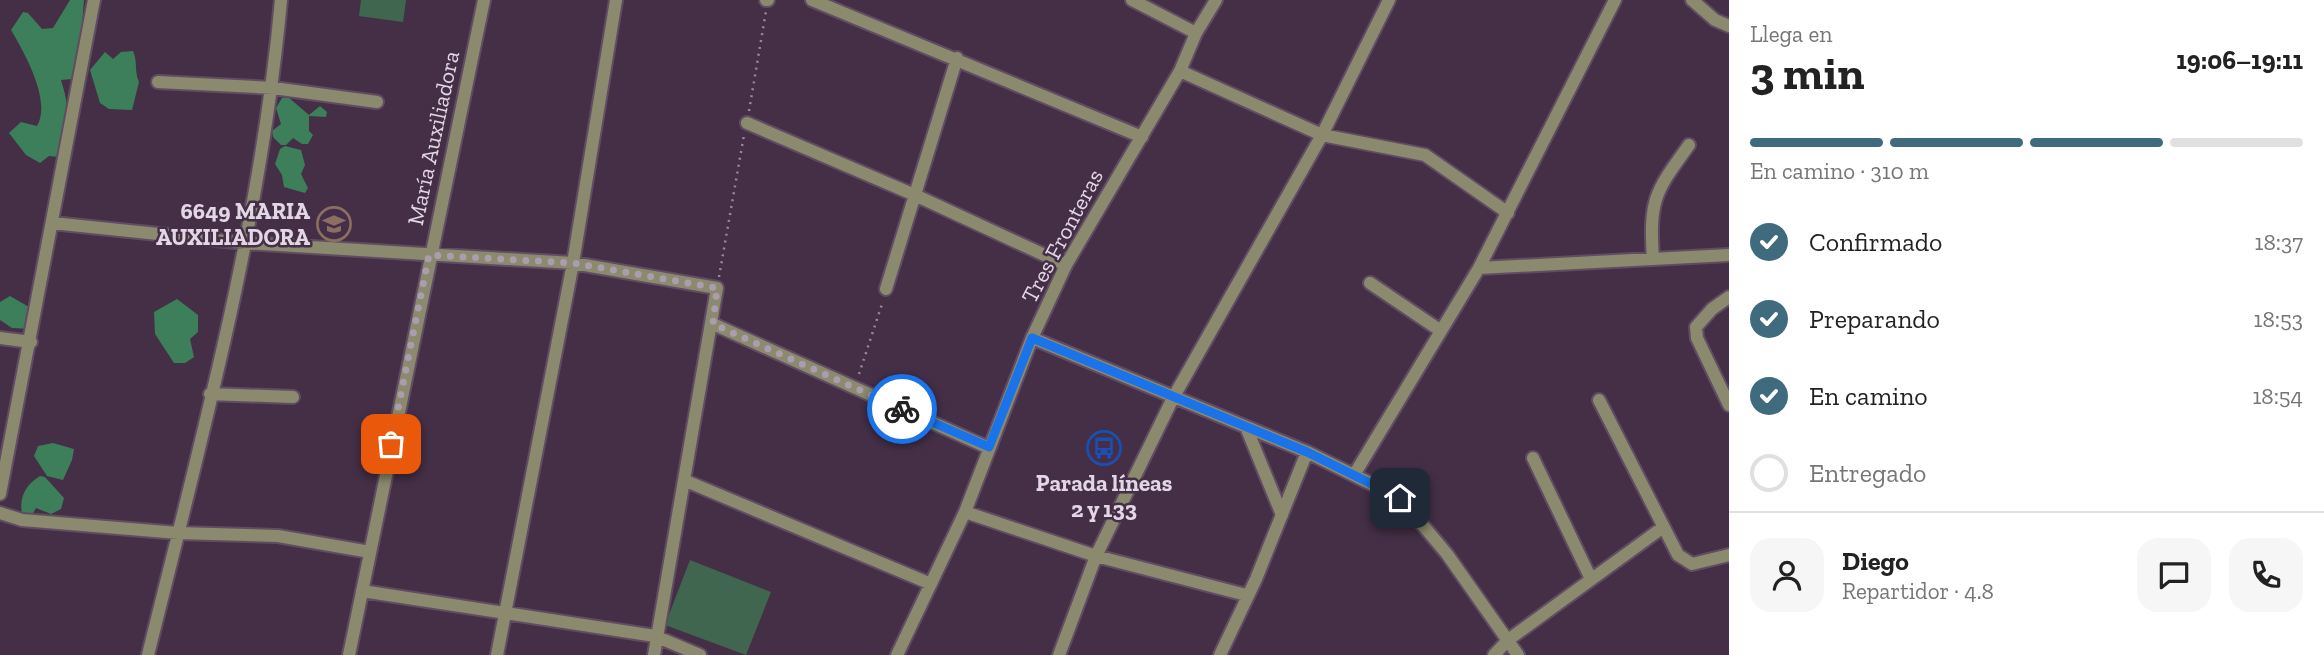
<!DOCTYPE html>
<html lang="es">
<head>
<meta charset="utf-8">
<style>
  body { margin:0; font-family:"Zilla Slab",serif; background:#f6f6f6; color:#222; height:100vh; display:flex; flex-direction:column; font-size:26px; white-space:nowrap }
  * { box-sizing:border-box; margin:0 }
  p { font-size:23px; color:#767676 }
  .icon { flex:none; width:38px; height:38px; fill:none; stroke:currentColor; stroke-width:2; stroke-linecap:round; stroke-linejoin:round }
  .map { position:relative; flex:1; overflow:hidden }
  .drawer { display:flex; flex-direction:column; background:#fff; width:595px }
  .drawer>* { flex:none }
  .pin { position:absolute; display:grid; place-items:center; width:60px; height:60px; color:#fff; margin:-30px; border-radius:14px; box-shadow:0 4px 10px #0006 }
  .courier { position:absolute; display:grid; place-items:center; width:70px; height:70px; margin:-35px; border:5px solid #1a73e8; border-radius:50%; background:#fff; color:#222; box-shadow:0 2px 9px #0007 }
  .head em { font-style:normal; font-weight:700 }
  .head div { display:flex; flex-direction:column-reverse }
  .head { display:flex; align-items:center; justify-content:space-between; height:119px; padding:0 21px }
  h1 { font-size:46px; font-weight:700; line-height:52px }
  .bar { display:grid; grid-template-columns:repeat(4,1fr); gap:10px 7px; align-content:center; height:84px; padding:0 21px }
  .bar i { height:9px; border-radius:5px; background:#e0e0e0 }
  .bar .active { background:#406b7e }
  .bar p { grid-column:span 4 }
  .line { display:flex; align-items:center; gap:18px; padding:0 21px; border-top:2px solid #e0e0e0 }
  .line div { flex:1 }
  .round { display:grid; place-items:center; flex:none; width:74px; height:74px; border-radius:21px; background:#f6f6f6 }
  ol { padding:0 21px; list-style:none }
  li { display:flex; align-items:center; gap:21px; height:77px }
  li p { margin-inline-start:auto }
  li .icon { padding:7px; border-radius:50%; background:#406b7e; color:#fff; stroke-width:4 }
  li:last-child { color:#767676 }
  li i { width:38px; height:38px; border:4px solid #e0e0e0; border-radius:50% }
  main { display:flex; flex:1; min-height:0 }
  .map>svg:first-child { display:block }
  .green { fill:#40664f }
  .forest { fill:#3c7f5a }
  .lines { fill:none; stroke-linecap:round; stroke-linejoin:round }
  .minor-casing { stroke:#614d63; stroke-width:16 }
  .path { stroke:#98879b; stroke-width:2.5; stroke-dasharray:2 5; stroke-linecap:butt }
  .minor { stroke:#8b8a6e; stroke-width:12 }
  .done { stroke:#ab9cae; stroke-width:7; stroke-dasharray:0 12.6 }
  .route { stroke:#1a73e8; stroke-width:9 }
  .labels { text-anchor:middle; stroke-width:5; stroke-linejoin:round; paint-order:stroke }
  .street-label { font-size:23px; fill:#e3d6e5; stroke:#442f47 }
  .poi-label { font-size:23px; font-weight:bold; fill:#e3d6e5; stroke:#442f47; text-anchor:end }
</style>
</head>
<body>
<main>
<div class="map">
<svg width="1729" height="655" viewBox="0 0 1729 655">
  <rect width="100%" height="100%" fill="#442f47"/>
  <path class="green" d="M361,0h45l-3,22 -44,-6z
    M690,560l81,32 -25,63 -81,-30z"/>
  <path class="forest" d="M70,0h14l-5,63 -7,16 -11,1c4,13 8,26 4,39 -4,16 -6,15 -3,33l-3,5 -10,-1 -9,7 -14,-8 -17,-22 12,-11 16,4c15,-25 -13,-74 -26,-96l12,-18 5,1 14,16 11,-1z
    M133,51c5,11 1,20 6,31l-7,28 -23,-1 -9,-6 -10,-33 15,-18 8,7 8,-7z
    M288,97l21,18 11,-9 7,6 -1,5 -17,-1v15l4,4 -5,9h-6l-9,-6 -7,7h-5l-8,-8 -1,-6 9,-7 -5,-16 6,-10z
    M285,146l16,4 4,15 -4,9 7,14 -3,5 -21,-6 -2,-12 -7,-11 5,-15z
    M10,296l19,11 4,22 -21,-1 -12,-8v-18z
    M177,299l21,16v17l-8,7 4,18 -9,6h-11l-19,-29 -1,-22z
    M53,443l21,6 -2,11 -9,20 -16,-4 -13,-20 4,-10z
    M40,476l5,1 19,21 -3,11 -10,5 -15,-6 -3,5 -11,1c-3,-16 3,-29 18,-38z"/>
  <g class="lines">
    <g class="minor-casing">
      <path id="minor" d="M766,0h2
        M812,0l330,137
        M1132,0l64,33
        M1692,0l23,20 14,6
        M1180,71l142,64 103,20 83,58
        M158,82l115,6 104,14
        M747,123l170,73 149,69
        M52,223l193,20 328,20 144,25 -63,367
        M1653,259c-4,-60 2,-67 36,-114
        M1479,268l136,-268
        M1370,283l71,48
        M886,289l71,-231
        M1729,297l-17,12 -16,18 1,11 32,67
        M713,324l276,124
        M0,338l31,4
        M1032,338l275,114 93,46 47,56 71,101
        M210,394l83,3
        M1599,400l79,155 14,9 37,-9
        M1246,427l36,88
        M1533,458l58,121
        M1354,475l125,-207 250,-13
        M686,481l245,103
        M0,494l94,-494
        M965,512l131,44 150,39
        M0,513l22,7 156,13 100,3 92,16
        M362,591l293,45 45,19
        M148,655c53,-215 113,-433 133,-655
        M349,655l135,-655
        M497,655l76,-392 43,-263
        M897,655l68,-143 67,-174 34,-73 114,-194 16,-38 20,-33
        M1059,655l37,-99 77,-158 149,-263 67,-135
        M1220,655l36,-76 51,-127
        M1494,655l14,-15 154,-112"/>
    </g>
    <path class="path" d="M749,111l17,-100
      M719,277l25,-142
      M859,374l24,-73"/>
    <use href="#minor" class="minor"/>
  </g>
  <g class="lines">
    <path class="done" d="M391,444l38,-189 144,8 144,25 -4,36 189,85"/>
    <path class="route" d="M902,409l87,38 43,-109 275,114 93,46"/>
  </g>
  <defs>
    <g id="school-ring" transform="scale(1.75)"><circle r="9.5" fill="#442f47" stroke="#8d6e63" stroke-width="1.5"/><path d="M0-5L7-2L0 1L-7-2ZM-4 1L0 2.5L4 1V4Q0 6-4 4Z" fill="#8d6e63"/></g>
    <g id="bus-ring" transform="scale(1.75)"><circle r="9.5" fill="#442f47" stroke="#1a4fb4" stroke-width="1.5"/><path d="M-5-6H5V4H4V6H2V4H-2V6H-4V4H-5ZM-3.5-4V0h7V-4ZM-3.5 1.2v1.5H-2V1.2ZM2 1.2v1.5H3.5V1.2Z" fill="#1a4fb4"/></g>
  </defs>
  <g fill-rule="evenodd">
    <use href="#school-ring" x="334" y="224"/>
    <use href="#bus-ring" x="1104" y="448"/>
  </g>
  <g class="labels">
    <g class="street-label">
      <text transform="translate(433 138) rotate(-78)" y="8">María Auxiliadora</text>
      <text transform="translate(1062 236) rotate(-62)" y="8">Tres Fronteras</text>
    </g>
    <g class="poi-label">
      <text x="310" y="219">6649 MARIA<tspan x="310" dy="26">AUXILIADORA</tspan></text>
      <text x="1104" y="491" text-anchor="middle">Parada líneas<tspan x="1104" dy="26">2 y 133</tspan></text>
    </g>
  </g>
</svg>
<div class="pin" style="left:391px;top:444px;background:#ea580c"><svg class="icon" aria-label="bag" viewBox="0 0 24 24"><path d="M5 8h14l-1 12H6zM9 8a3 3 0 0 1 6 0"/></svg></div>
<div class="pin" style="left:1400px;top:498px;background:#1f2937"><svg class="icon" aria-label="home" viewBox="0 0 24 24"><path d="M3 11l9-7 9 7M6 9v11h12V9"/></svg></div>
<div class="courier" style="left:902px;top:409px"><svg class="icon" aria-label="bike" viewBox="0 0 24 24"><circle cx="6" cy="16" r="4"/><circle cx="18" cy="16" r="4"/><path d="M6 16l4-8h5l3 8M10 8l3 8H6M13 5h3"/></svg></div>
</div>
<section class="drawer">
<div class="head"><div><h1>3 min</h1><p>Llega en</p></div><em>19:06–19:11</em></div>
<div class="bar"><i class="active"></i><i class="active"></i><i class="active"></i><i></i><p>En camino · 310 m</p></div>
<ol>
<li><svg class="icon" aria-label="check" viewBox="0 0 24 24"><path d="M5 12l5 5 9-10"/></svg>Confirmado<p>18:37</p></li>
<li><svg class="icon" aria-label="check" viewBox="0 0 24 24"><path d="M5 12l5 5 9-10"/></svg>Preparando<p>18:53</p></li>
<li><svg class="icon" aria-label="check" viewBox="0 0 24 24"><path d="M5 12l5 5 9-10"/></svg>En camino<p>18:54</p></li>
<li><i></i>Entregado</li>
</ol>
<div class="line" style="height:126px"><a class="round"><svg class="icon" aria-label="person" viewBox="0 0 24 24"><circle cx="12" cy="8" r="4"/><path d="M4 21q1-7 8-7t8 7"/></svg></a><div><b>Diego</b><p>Repartidor · 4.8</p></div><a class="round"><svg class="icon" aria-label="chat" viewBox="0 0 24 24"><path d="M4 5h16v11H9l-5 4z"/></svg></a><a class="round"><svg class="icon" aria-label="phone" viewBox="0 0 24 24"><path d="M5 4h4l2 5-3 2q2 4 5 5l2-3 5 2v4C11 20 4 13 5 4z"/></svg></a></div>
</section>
</main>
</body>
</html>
